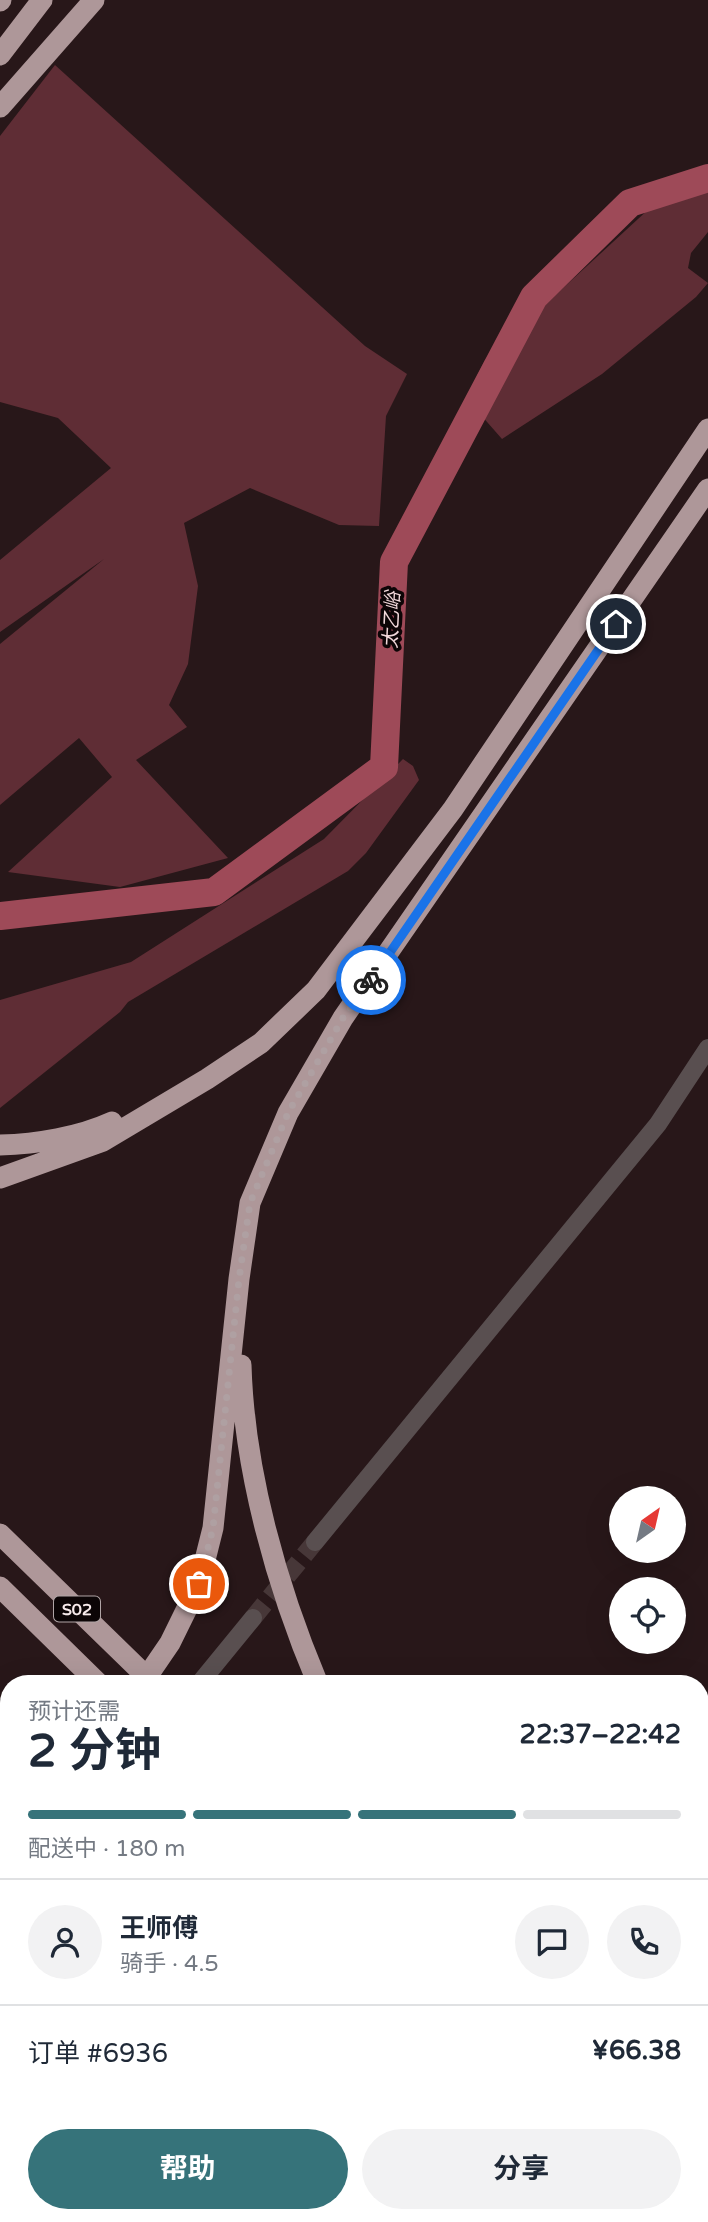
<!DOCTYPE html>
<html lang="zh">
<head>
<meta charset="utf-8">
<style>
  body { margin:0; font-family:"Varela Round","Noto Sans SC",sans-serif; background:#f2f2f3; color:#1f2937; height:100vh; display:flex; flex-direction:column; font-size:26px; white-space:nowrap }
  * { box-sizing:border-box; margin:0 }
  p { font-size:23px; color:#747a83 }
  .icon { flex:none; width:38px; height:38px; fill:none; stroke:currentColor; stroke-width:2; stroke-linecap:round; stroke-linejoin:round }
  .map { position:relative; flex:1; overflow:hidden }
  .panel { position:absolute; left:0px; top:1675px; width:709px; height:548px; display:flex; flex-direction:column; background:#fff; border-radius:28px 28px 0 0; box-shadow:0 7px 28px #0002 }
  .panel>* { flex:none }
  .needle { width:46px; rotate:34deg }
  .tools { position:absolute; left:609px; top:1486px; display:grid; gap:14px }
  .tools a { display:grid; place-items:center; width:77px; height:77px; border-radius:50%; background:#fff; box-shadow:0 7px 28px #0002; font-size:35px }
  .pin { position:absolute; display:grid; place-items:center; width:60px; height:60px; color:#fff; margin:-30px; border:4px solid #fff; border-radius:50%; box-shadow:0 2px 7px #0007 }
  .courier { position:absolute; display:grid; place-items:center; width:70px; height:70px; margin:-35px; border:5px solid #1a73e8; border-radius:50%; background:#fff; color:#222; box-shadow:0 2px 9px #0007 }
  .summary em { font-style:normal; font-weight:700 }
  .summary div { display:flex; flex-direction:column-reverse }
  .summary { display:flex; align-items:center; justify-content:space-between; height:119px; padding:0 28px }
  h1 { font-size:46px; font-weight:700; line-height:52px }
  .bar { display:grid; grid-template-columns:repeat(4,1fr); gap:10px 7px; align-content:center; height:84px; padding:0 28px }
  .bar i { height:9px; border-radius:5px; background:#e0e1e3 }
  .bar .selected { background:#36737a }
  .bar p { grid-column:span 4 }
  .line { display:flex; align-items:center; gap:18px; padding:0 28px; border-top:2px solid #e0e1e3 }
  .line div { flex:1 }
  .round { display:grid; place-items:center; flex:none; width:74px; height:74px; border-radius:37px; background:#f2f2f3 }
  .primary-button { display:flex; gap:14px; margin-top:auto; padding:14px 28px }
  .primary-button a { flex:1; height:80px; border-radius:42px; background:#36737a; color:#fff; font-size:28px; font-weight:700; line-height:80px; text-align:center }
  .primary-button a+a { background:#f2f2f3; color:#1f2937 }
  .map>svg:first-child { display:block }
  .green { fill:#5f2d35 }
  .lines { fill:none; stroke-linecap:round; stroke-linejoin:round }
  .river { stroke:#9e4a58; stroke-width:28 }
  .street-tunnel { stroke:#473738; stroke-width:18; stroke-dasharray:18 9; stroke-linecap:butt }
  .street { stroke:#594f50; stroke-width:18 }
  .highway { stroke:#ae9799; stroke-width:21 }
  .done { stroke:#afa0a2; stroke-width:7; stroke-dasharray:0 12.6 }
  .route { stroke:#1a73e8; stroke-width:9 }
  .labels { text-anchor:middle; stroke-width:7; stroke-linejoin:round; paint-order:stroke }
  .shield { fill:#0c0506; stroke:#b0a5a6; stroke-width:2 }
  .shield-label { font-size:16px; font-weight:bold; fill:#f7eaeb }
  .water-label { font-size:19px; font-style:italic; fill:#f1d8da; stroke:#0c0506 }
</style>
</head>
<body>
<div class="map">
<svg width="708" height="2222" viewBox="0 0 708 2222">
  <rect width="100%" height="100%" fill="#281719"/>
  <path class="green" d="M55,65l310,281 42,28 -21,42 -7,110 -40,-1 -89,-37 -66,35 14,63 -10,78 -19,41 18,22 -51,33 92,98 -108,29 -112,-15 104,-95 -33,-39 -79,67v-161l104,-85 -104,73v-72l111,-92 -53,-50 -58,-16v-266z
    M708,165v67l-17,21 -3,15 20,15 -12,14 -94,77 -100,65 -36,-41 19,-38 166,-153z
    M403,759l10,7 6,14 -53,73 -18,18 -220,131 -8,10 -120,96v-108l131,-38 193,-123z"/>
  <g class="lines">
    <path class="river" d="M0,916l214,-24 170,-125 10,-205 140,-265 96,-94 78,-25"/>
    <path class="street-tunnel" d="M253,1618l62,-76"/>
    <path class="street" d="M315,1542l343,-418 50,-76
      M199,1684l54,-66
      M0,1927l9,-11
      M0,2036l9,7
      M235,2214l11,8"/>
    <path class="highway" d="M0,1l1,-1
      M0,55l42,-55
      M0,107l94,-107
      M0,1145c37,-1 79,-8 112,-23
      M0,1178l103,-37 104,-62 54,-36 55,-53 137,-181 255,-380
      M241,1365c3,106 36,222 77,319
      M0,1534l154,150
      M0,1587l99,97
      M142,1684l28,-41 29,-59 14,-56 26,-249 11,-76 38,-90 55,-95 365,-529
      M0,1740l9,4
      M0,1764l9,-1
      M605,2214l9,8
      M627,2214l8,8
      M675,2214l8,8
      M698,2214l7,8"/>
  </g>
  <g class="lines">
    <path class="done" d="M199,1584l14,-56 26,-249 11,-76 38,-90 55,-95 28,-38"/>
    <path class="route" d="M371,980l245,-356"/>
  </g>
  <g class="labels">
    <rect class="shield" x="54" y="1596.5" width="46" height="25" rx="5"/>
    <g class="shield-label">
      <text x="77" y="1615">S02</text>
    </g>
    <g class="water-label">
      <text transform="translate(391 620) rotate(-87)" y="7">太乙峪</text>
    </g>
  </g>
</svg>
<div class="tools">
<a><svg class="needle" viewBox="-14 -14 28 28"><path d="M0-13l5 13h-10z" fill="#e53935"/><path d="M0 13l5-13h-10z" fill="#747a83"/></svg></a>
<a><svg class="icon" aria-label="locate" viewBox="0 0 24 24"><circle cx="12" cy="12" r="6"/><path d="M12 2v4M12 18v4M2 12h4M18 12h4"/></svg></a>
</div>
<div class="pin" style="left:199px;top:1584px;background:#ea580c"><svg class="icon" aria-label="bag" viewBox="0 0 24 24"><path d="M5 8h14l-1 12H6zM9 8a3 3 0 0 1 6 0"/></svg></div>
<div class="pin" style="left:616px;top:624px;background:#1f2937"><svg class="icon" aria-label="home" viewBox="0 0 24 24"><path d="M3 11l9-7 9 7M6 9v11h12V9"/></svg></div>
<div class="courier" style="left:371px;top:980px"><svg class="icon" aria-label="bike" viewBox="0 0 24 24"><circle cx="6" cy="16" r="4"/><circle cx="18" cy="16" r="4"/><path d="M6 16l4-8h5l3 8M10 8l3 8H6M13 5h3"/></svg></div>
<section class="panel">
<div class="summary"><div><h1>2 分钟</h1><p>预计还需</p></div><em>22:37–22:42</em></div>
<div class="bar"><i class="selected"></i><i class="selected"></i><i class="selected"></i><i></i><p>配送中 · 180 m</p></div>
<div class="line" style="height:126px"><a class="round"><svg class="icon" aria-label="person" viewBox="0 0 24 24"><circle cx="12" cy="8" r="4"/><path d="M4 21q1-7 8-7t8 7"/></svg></a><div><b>王师傅</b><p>骑手 · 4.5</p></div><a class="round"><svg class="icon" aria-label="chat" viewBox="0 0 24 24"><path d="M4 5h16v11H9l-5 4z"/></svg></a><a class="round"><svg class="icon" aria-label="phone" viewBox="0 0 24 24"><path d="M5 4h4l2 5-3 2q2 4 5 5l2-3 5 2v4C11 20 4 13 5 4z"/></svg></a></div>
<div class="line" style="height:91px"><div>订单 #6936</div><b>¥66.38</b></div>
<div class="primary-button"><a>帮助</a><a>分享</a></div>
</section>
</div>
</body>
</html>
